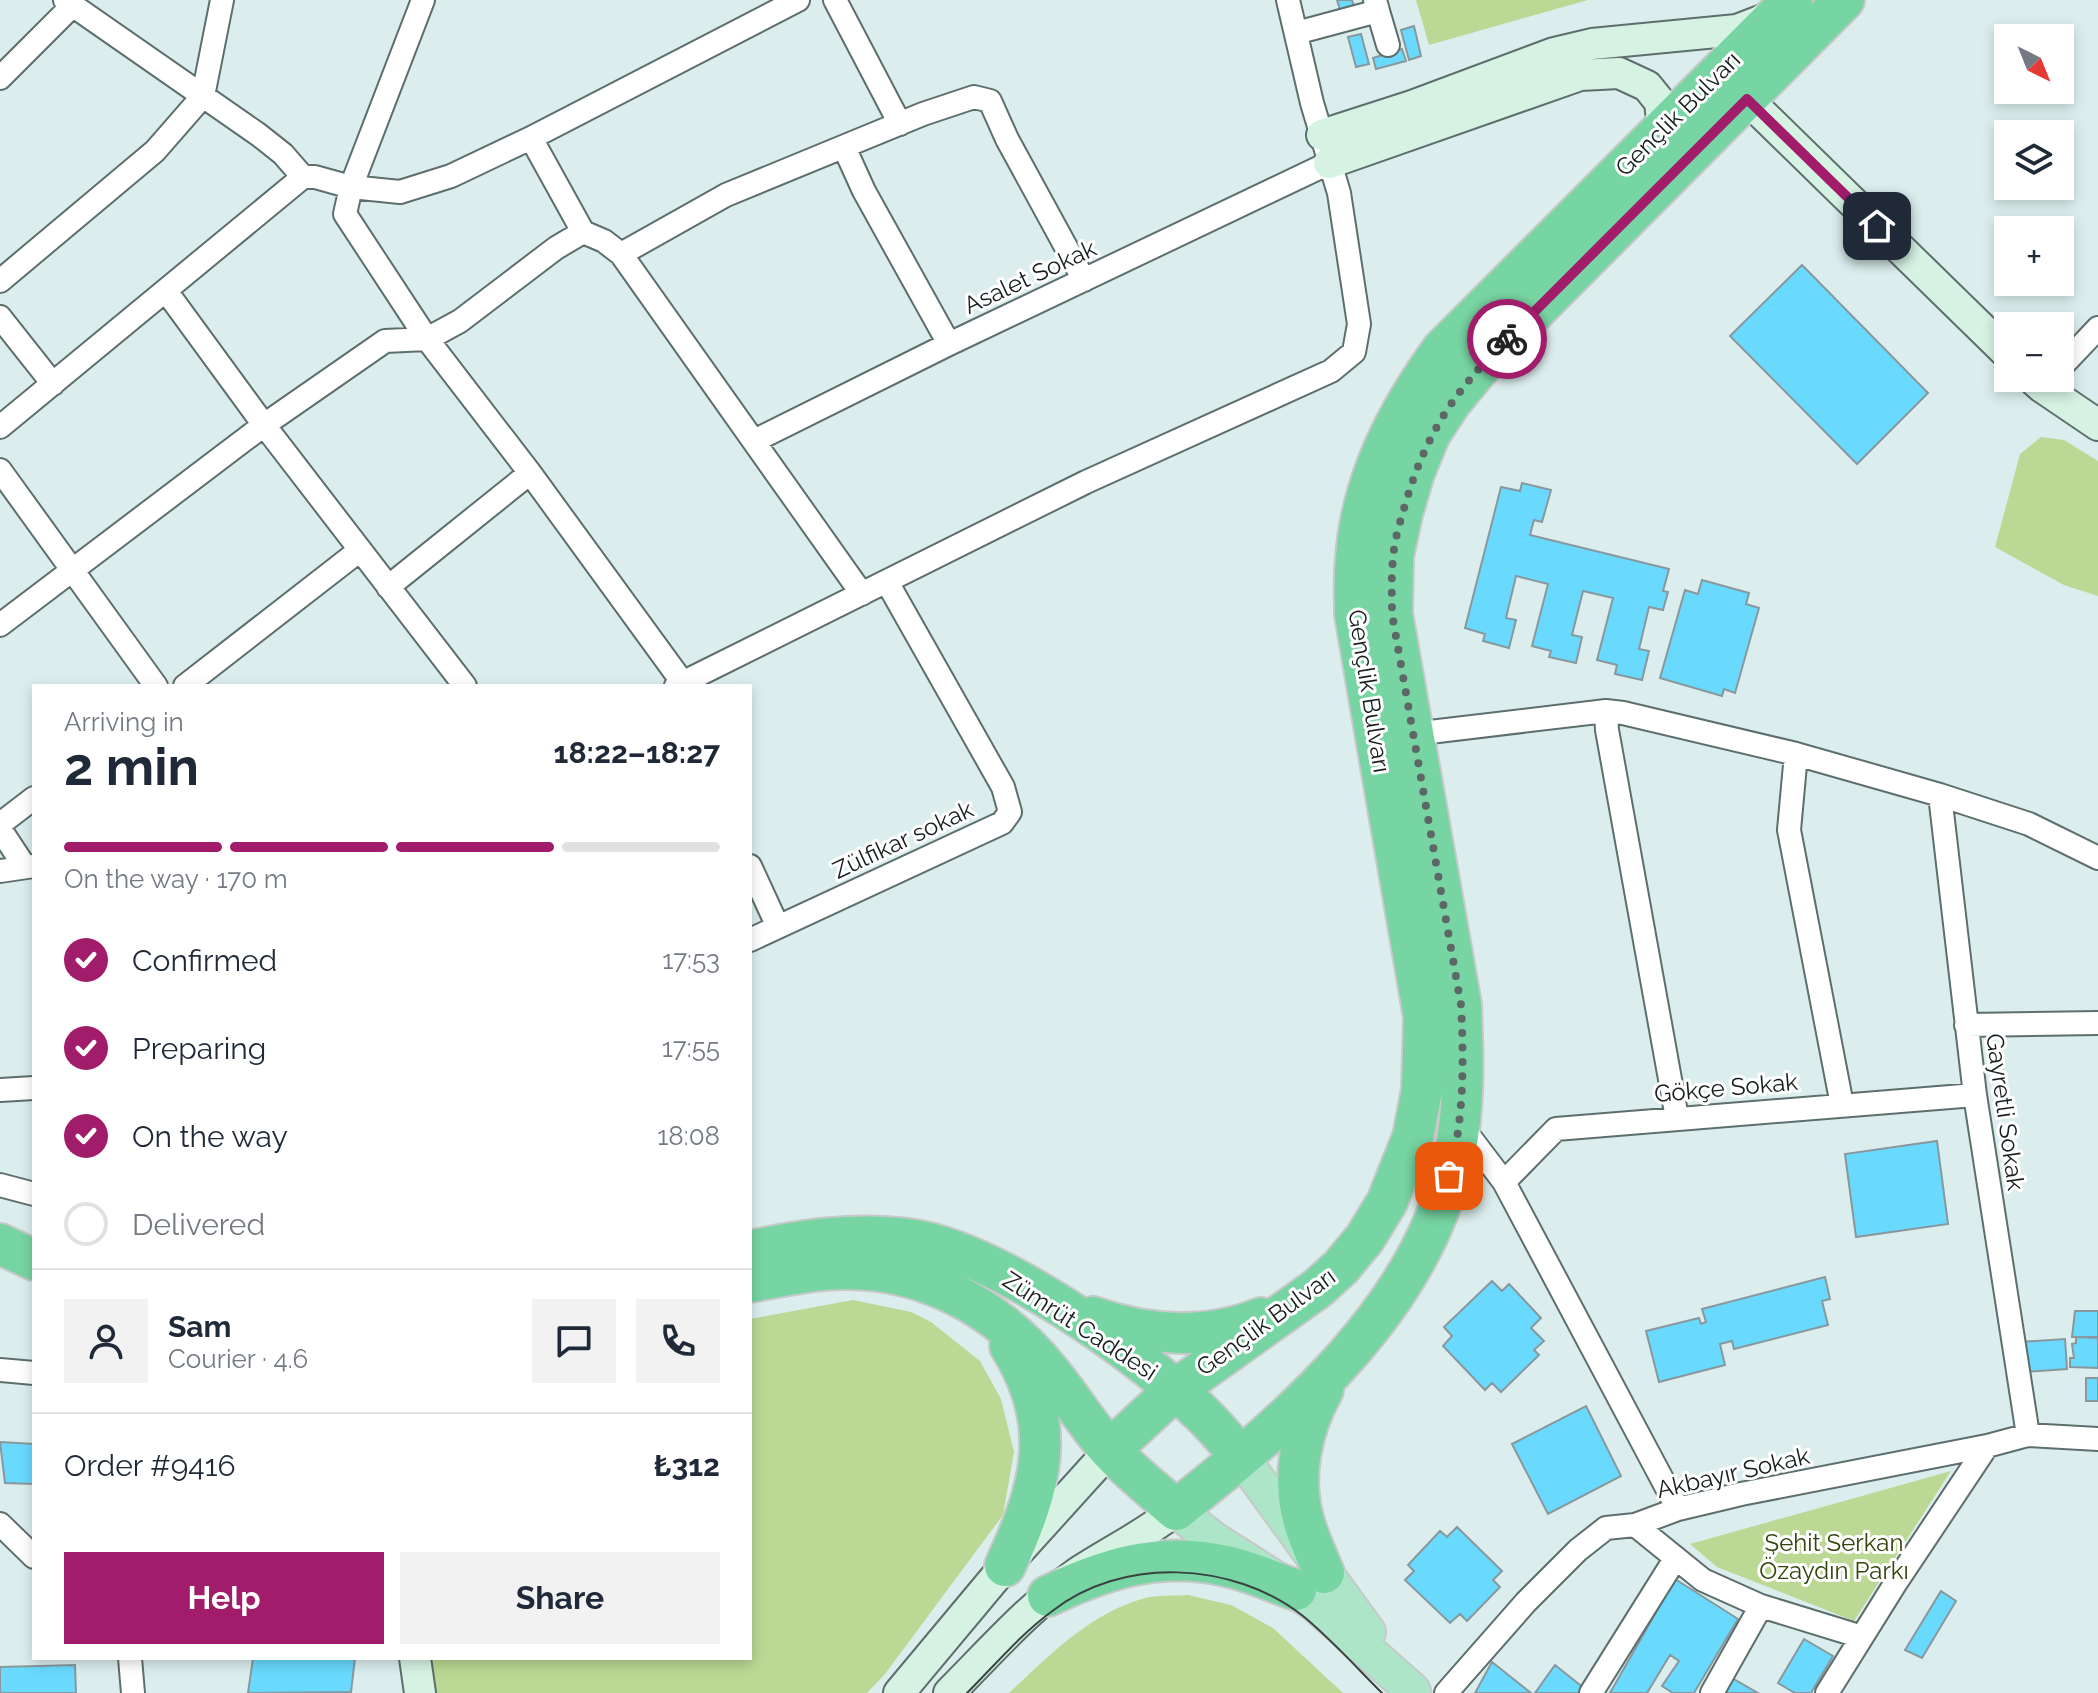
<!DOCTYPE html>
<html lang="en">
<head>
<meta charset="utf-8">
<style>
  body { margin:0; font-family:Raleway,sans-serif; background:#f2f2f3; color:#1f2937; height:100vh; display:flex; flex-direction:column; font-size:30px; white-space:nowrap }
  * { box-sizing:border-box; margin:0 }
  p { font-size:26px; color:#747a83 }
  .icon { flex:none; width:44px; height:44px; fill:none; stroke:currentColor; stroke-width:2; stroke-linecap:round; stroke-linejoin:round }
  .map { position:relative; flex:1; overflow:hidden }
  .details { position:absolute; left:32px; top:684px; width:720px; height:976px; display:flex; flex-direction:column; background:#fff; border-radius:0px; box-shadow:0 4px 12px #0003 }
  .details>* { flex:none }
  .needle { width:52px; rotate:137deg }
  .controls { position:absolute; left:1994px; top:24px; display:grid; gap:16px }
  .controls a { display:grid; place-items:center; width:80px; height:80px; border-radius:0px; background:#fff; box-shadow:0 4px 12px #0003; font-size:40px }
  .pin { position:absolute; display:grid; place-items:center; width:68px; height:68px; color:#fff; margin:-34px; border-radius:16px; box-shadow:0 4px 12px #0006 }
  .courier { position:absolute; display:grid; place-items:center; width:80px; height:80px; margin:-40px; border:6px solid #a11c6b; border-radius:50%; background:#fff; color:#222; box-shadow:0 2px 10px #0007 }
  .overview em { font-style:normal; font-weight:700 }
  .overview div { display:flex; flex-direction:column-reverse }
  .overview { display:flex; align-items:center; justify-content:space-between; height:136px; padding:0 32px }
  h1 { font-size:52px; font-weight:700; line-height:60px }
  .bar { display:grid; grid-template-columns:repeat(4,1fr); gap:12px 8px; align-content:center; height:96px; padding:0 32px }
  .bar i { height:10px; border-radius:6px; background:#e0e1e3 }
  .bar .selected { background:#a11c6b }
  .bar p { grid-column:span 4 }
  .line { display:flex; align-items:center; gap:20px; padding:0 32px; border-top:2px solid #e0e1e3 }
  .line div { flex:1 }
  .round { display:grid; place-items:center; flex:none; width:84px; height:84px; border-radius:0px; background:#f2f2f3 }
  ol { padding:0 32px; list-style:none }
  li { display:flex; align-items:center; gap:24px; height:88px }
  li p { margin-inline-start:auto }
  li .icon { padding:8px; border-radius:50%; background:#a11c6b; color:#fff; stroke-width:4 }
  li:last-child { color:#747a83 }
  li i { width:44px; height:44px; border:4px solid #e0e1e3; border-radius:50% }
  .action { display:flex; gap:16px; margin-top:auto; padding:16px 32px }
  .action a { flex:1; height:92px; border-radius:0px; background:#a11c6b; color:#fff; font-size:32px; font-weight:700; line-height:92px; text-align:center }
  .action a+a { background:#f2f2f3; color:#1f2937 }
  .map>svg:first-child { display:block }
  .green { fill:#bbd894 }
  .building { fill:#69d9fe; stroke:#88989e; stroke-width:2 }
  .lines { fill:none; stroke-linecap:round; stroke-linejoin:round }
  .street-casing { stroke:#5d6e6d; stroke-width:26 }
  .secondary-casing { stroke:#5d6e6d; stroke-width:34 }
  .primary-casing { stroke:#c7c9c9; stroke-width:38 }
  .highway-casing { stroke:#c7c9c9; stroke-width:44 }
  .street { stroke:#fff; stroke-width:22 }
  .secondary { stroke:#d6f2e3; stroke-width:30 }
  .primary { stroke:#ade5c8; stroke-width:34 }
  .highway { stroke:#77d4a3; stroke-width:40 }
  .tram { stroke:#394342; stroke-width:2 }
  .done { stroke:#5c6766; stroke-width:8; stroke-dasharray:0 14.4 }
  .route { stroke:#a11c6b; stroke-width:10 }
  .labels { text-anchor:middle; stroke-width:6; stroke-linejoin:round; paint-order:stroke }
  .street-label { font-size:24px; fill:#171e1d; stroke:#fff }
  .park-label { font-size:24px; fill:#304508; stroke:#fff }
</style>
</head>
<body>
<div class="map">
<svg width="2098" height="1693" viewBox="0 0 2098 1693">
  <rect width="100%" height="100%" fill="#dbeeed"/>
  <path class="green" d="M1416,0h172l-159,45z
    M2041,437l23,3 34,21v135l-34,-11 -69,-38 25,-93z
    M853,1300l58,12 20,10 49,39 21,38 13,53 -11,63 -118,159 -18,19h-434l-2,-35h319v-339z
    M1951,1471l-97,150 -137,-54 -27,-23z
    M1188,1595l43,10 42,23 70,65h-334c41,-38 81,-80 136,-95 13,-3 29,-2 43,-3z"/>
  <path class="building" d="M1337,0h15l2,6 -14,4z
    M1414,26l7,30 -12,4 -8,-30z
    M1361,34l8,30 -13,3 -8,-30z
    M1402,49l4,12 -30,8 -3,-11z
    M1802,265l126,128 -71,71 -127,-128z
    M1522,483l29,7 -9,32 -8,-2 -4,15 139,34 -6,22 5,1 -5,18 -14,-3 -10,42 10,2 -7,29 -27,-6 2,-9 -20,-5 16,-62 -30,-7 -11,44 10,2 -6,26 -27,-6 2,-6 -19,-5 16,-62 -32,-8 -10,42 10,2 -7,28 -26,-7 2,-7 -20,-6 36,-141 19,4z
    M1702,580l47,13 -3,11 13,4 -24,85 -11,-4 -2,7 -62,-18 25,-88 13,4z
    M1937,1141l11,83 -92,13 -11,-83z
    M1825,1277l5,22 -8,2 6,24 -94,24 -2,-8 -12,3 5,21 -66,17 -13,-51 53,-13 2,6 5,-2 -4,-13z
    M1492,1281l10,10 7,-7 32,34 -10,10 13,13 -10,9 5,5 -38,37 -9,-9 -7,7 -42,-44 9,-10 -8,-9z
    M2075,1311h23v26h-26z
    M2076,1337l22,1v30l-28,-1v-9h4l-2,-14 4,-1z
    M2065,1339l2,30 -44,3 -2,-30z
    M2086,1378h12v23h-12z
    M1586,1406l35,70 -73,38 -36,-70z
    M0,1442l34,2v40l-29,-1z
    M1457,1527l45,44 -9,9 7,7 -33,34 -7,-7 -10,9 -45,-43 9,-9 -6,-6 32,-34 7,6z
    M1675,1579l63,40 -44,74h-21l-11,-7 17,-25 -9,-6 -23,38h-37z
    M1941,1591l15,10 -34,57 -17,-8z
    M1804,1639l29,17 -22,37h-16l-17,-10z
    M253,1658h102l-4,34 -103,1z
    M1492,1662l39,31h-56z
    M75,1665l1,28h-76v-26z
    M1555,1665l30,24 -2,4h-48z
    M1732,1678l26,15h-35z"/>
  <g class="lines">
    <g class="street-casing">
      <path id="street" d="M65,0l194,135 24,19 20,23
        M423,0l-72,187 -6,27 82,125 103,134 153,210
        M835,0l65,124
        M1378,11l10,34
        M1296,33l82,-22 -3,-11
        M0,78l73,-73
        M531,138l52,94
        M844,147l20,44 85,153
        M621,254l241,340
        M0,281l155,-130 48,-55 19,-96
        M166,291l98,134 201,261
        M0,317l53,67
        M2060,368l38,-40
        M0,427l303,-250h12l36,10 49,5 51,-16 80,-38 267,-138
        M754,441l195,-97 380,-181
        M0,470l156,216
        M388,587l142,-114
        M0,625l264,-200 121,-84 42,-2 33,-18 96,-73 27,-16 21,9 17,13 105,-59 197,-81 51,-17 16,4 17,38 77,141
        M185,686l175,-136
        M676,686l410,-204 245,-111 23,-19 5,-28 -20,-131 -27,-90 -24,-103
        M1606,711l1,19 70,388
        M1413,734l193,-23 17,2 173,41 144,41 89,29 69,34
        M1796,754l-7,76 53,275
        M1940,795l35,300 53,340
        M0,824l34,-26
        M0,829l25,38
        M750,866l28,61
        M0,871l34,-5
        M750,940l252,-117 8,-11 -7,-25 -116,-205
        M1966,1025l132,-2
        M0,1090l34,-2
        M1460,1124l44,58 174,327
        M1504,1182l52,-53 419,-34
        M0,1185l34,9
        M0,1370l34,3
        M0,1524l34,33
        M1635,1525l68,55 58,26 101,31
        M130,1658l3,35
        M1446,1693l80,-91 52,-52 28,-22 29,-3 43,-16 63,-15 246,-48 41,-11 70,4
        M1591,1693l84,-134
        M1712,1693l49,-87
        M1827,1693l68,-109 92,-138"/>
    </g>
    <g class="secondary-casing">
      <path id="secondary" d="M1747,99l261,255
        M1322,135l90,-29 142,-53 38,-9 145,-14 34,-13
        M1329,163l251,-88 39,-2 28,13 13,16 3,27
        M2032,378l10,9 56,38
        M415,1658l5,35
        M899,1693l106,-127 105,-116
        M949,1693c41,-41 79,-85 127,-119 33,-22 69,-39 100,-64"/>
    </g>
    <g class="primary-casing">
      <path id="primary" d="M1241,1457l127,175
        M1176,1510l37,29 102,65 98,87"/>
    </g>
    <g class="highway-casing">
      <path id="highway" d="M0,1244l34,16
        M750,1251c52,-11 105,-19 158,-12 84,10 232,114 292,173 15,14 28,30 41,45
        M750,1282c32,-6 64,-13 96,-13 82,0 153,40 204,103 21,25 37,53 59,77 20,22 45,41 67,61 114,-90 247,-203 278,-352 11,-50 9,-103 7,-153l-69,-391 1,-58 9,-42 12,-41 16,-39 21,-32 32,-39 361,-363
        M1093,1317c54,19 114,23 168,1
        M1323,1390c-22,39 -32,88 -19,132 5,17 13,35 20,51
        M1110,1450l65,-60 143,-102 23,-21 24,-29 22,-36 26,-65 9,-47 2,-73 -69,-403c0,-18 -1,-37 1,-55 5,-78 41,-147 86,-209l350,-350
        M1005,1566c37,-80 54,-141 5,-220
        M1048,1596c58,-28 113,-45 178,-30 24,5 47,16 70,24"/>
    </g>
    <use href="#street" class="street"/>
    <use href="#secondary" class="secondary"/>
    <use href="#primary" class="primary"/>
    <use href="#highway" class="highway"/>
    <path class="tram" d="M967,1693c27,-27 53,-58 84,-81 70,-56 182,-51 252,4 28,23 53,51 79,77"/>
  </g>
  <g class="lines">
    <path class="done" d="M1449,1176c15,-55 15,-114 12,-171l-69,-391c0,-18 -1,-37 1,-55 1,-18 7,-37 12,-54 21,-72 49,-113 102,-166"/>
    <path class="route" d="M1507,339l240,-240 130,127"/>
  </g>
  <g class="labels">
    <g class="street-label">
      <text transform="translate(1678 114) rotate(-45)" y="8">Gençlik Bulvarı</text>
      <text transform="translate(1030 277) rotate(-25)" y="8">Asalet Sokak</text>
      <text transform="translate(1369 691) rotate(81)" y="8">Gençlik Bulvarı</text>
      <text transform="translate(903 840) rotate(-25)" y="8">Zülfikar sokak</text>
      <text transform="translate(1726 1088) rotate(-5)" y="8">Gökçe Sokak</text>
      <text transform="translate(2005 1112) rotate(82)" y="8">Gayretli Sokak</text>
      <text transform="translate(1266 1322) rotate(-36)" y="8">Gençlik Bulvarı</text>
      <text transform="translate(1080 1326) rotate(33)" y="8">Zümrüt Caddesi</text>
      <text transform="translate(1733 1473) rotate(-13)" y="8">Akbayır Sokak</text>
    </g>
    <g class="park-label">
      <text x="1834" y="1551">Şehit Serkan<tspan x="1834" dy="28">Özaydın Parkı</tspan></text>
    </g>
  </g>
</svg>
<div class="controls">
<a><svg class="needle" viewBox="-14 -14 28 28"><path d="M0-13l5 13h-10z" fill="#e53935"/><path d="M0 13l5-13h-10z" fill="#747a83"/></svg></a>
<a><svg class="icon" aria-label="layers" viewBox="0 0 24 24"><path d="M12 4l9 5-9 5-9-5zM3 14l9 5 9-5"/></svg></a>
<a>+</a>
<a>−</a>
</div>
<div class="pin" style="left:1449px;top:1176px;background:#ea580c"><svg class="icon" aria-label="bag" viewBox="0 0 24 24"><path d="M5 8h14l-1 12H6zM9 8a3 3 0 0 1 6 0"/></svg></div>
<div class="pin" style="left:1877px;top:226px;background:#1f2937"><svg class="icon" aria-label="home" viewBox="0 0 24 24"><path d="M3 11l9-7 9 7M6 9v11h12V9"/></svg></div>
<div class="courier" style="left:1507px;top:339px"><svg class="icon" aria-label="bike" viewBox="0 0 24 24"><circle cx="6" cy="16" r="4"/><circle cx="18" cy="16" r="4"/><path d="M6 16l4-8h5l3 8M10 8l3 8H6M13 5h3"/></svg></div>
<section class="details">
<div class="overview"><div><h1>2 min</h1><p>Arriving in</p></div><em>18:22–18:27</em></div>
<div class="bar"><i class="selected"></i><i class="selected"></i><i class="selected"></i><i></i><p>On the way · 170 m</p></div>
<ol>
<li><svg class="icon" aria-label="check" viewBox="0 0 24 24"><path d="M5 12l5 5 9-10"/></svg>Confirmed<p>17:53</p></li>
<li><svg class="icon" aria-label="check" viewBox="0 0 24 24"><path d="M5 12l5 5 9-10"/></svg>Preparing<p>17:55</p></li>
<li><svg class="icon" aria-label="check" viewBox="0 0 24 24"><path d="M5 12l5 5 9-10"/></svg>On the way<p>18:08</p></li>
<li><i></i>Delivered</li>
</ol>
<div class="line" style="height:144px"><a class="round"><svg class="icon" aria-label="person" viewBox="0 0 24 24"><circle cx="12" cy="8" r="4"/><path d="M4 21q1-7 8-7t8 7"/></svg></a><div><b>Sam</b><p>Courier · 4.6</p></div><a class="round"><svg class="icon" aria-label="chat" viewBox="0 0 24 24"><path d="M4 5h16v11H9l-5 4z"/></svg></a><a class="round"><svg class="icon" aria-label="phone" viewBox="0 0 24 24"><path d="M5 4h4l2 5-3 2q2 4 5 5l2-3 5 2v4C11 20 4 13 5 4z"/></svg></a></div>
<div class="line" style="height:104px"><div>Order #9416</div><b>₺312</b></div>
<div class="action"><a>Help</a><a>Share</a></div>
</section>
</div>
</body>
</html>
